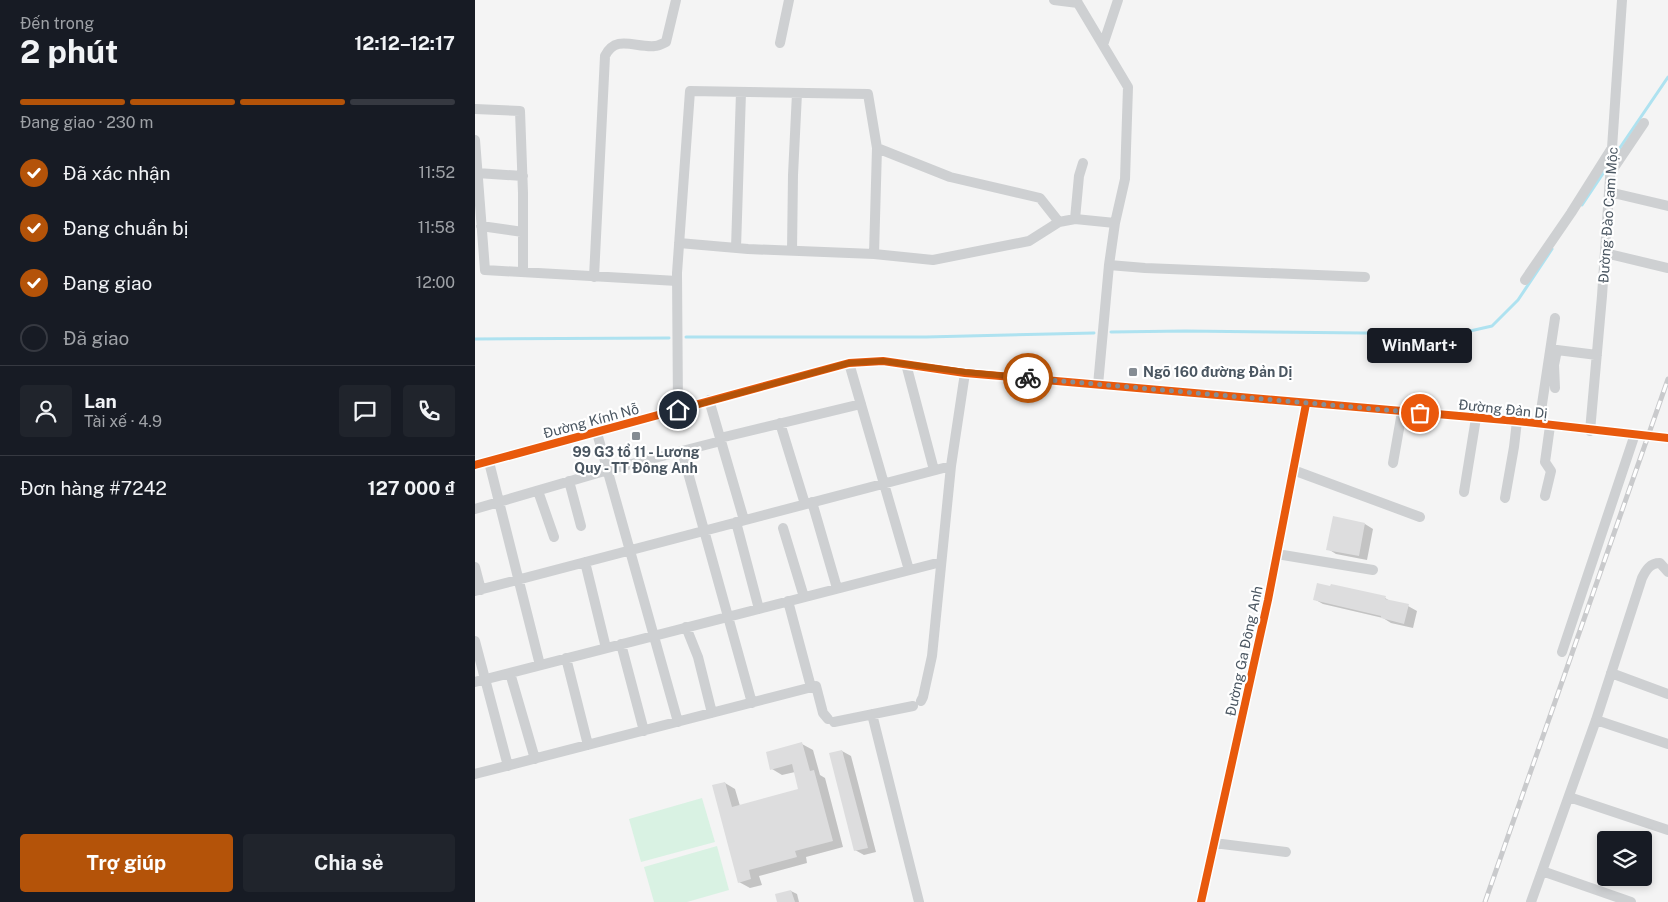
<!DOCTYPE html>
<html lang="vi">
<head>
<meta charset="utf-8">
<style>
  body { margin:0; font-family:"Public Sans",sans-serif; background:#20242c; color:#f1f3f6; height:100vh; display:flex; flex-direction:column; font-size:19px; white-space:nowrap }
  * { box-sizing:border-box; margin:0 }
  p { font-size:16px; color:#9ea1a6 }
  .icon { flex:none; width:28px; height:28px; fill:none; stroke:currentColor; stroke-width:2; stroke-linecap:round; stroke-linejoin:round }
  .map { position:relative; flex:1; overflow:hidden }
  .details { display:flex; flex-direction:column; background:#171b24; width:475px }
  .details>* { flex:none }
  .tools { position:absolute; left:1122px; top:831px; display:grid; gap:10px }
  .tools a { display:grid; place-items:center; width:55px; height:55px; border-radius:5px; background:#171b24; box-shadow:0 2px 8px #0003; font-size:25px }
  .pin { position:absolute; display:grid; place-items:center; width:42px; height:42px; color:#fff; margin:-21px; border:2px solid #fff; border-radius:50%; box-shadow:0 1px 5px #0007 }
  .courier { position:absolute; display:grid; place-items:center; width:50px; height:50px; margin:-25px; border:4px solid #b45309; border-radius:50%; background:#fff; color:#222; box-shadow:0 1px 6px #0007 }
  .bubble { position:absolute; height:35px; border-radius:5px; background:#171b24; box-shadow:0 2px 8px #0003; font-size:16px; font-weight:700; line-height:35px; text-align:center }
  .headline em { font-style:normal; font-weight:700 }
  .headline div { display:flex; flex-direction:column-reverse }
  .headline { display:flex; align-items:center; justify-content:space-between; height:85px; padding:0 20px }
  h1 { font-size:32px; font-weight:700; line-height:38px }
  .bar { display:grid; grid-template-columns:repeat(4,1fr); gap:8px 5px; align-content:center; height:60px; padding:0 20px }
  .bar i { height:6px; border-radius:4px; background:#363941 }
  .bar .current { background:#b45309 }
  .bar p { grid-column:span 4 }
  .line { display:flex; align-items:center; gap:12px; padding:0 20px; border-top:1px solid #363941 }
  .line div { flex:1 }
  .round { display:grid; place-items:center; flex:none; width:52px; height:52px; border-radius:5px; background:#20242c }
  ol { padding:0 20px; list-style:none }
  li { display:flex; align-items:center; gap:15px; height:55px }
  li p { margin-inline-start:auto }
  li .icon { padding:5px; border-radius:50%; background:#b45309; color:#fff; stroke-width:4 }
  li:last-child { color:#9ea1a6 }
  li i { width:28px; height:28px; border:2px solid #363941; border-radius:50% }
  .cta { display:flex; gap:10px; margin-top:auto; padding:10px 20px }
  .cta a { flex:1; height:58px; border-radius:5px; background:#b45309; color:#fff; font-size:20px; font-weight:700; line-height:58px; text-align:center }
  .cta a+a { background:#20242c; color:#f1f3f6 }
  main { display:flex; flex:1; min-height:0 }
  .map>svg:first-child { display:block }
  .green { fill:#d9f2e3 }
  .shadow { fill:#0003 }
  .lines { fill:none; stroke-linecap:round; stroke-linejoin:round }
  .stream { stroke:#aee2f0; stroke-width:3 }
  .building { fill:#ddddde }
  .minor { stroke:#ced0d2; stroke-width:10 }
  .rail-casing { stroke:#c9cacc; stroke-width:5 }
  .rail { stroke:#fff; stroke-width:3; stroke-dasharray:9; stroke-linecap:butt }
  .cycleway-casing { stroke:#fff; stroke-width:11 }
  .cycleway { stroke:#e8590c; stroke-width:8 }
  .done { stroke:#868d94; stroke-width:5; stroke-dasharray:0 9 }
  .route { stroke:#b45309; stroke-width:6 }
  .poi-dot { fill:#868d94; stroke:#fff; stroke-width:2 }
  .labels { text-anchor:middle; stroke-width:4.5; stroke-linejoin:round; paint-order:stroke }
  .street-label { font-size:14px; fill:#4a5661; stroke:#fff }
  .poi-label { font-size:14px; font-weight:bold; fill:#4a5661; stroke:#fff; text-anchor:start }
</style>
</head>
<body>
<main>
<section class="details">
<div class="headline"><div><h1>2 phút</h1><p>Đến trong</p></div><em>12:12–12:17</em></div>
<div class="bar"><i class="current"></i><i class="current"></i><i class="current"></i><i></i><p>Đang giao · 230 m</p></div>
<ol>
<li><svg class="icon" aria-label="check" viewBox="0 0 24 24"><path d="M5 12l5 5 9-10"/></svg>Đã xác nhận<p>11:52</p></li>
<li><svg class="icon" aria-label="check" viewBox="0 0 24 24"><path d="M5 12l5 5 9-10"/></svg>Đang chuẩn bị<p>11:58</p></li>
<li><svg class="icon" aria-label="check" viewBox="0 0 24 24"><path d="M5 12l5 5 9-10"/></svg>Đang giao<p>12:00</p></li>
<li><i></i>Đã giao</li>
</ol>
<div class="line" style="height:90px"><a class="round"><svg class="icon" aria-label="person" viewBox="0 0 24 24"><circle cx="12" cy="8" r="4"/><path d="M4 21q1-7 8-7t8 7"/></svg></a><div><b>Lan</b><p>Tài xế · 4.9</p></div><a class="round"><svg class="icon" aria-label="chat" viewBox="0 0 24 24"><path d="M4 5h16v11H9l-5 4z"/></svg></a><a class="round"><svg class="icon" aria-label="phone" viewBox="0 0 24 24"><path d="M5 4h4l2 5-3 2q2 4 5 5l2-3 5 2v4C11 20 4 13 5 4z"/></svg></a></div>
<div class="line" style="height:65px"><div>Đơn hàng #7242</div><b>127 000 ₫</b></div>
<div class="cta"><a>Trợ giúp</a><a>Chia sẻ</a></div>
</section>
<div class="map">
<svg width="1193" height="902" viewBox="0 0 1193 902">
  <rect width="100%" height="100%" fill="#f4f4f4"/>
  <path class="green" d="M227,798l13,44 -74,20 -12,-43z
    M242,846l12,44 -42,12h-33l-10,-35z"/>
  <path class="shadow" d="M890,524l8,5 -6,31 -31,-6 -8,-5z
    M910,598l7,4 16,4 9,5 -4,17 -22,-5 -8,-5 -60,-14 -9,-5z
    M327,744l11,6 7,25 5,3 18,69 -37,10 1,6 -48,13 3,9 -12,3 -11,-6 -14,-99 10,6 5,17 60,-16 -5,-18 -13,3 -10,-6z
    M367,751l9,5 25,96 -12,3 -9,-5z
    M316,891l6,3 2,8h-20z"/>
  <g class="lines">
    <path class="stream" d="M1140,155l53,-78
      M1107,205l26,-39
      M636,332l74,-1 272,3 35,-8 26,-26 34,-51
      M211,337h240l168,-4
      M0,339l194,-1"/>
  </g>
  <path class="building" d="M858,516l32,7 -6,33 -33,-6z
    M842,583l13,3 1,-2 55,12 -1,3 24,5 -5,20 -23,-6v-2l-68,-16z
    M327,742l8,29 4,-1 19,71 -38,10 2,6 -48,13 2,9 -13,4 -26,-98 13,-3 7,25 66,-18 -6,-25 -22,6 -4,-18z
    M367,750l26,98 -14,3 -25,-98z
    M316,890l4,12h-18l-2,-8z"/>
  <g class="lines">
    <path class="minor" d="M579,0l24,3
      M601,0l52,87 -3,92 -10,44 -6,42 -11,120
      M305,43l9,-43
      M628,45l15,-45
      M0,109l45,2 3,82v79
      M0,140l10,130 192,11
      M1136,172l33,-49
      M2,173l46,3
      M1134,192l59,14
      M600,219l40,4
      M584,222l16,-3 4,-43 4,-13
      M6,226l42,6
      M204,243l69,6 126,5
      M261,248l5,-156
      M317,251l1,-76 4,-82
      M1130,253l62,15
      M634,265l36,3 220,9
      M119,277l11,-221c11,-22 30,-8 50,-10 3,0 7,-2 11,-4l10,-42
      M1050,280l46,-67 41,-65
      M374,363l60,207
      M431,364l28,106
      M1080,388l-1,-23 3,-15 40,5
      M234,400l35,120
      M203,410l-1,-137 13,-182 178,3 9,54 -3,106 59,6 96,-19 30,-19 -19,-24 -90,-21 -73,-29
      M305,423l25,81
      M1064,424l16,-106
      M1115,431l12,-135 20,-296
      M122,433l81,289
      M245,438l141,-34
      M207,451l70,252
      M14,462l51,203
      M918,463l9,-51
      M0,465l374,-102 34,-2 82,12 552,48 151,17
      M818,470l127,47
      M94,481l12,45
      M63,491l16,46
      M989,492l12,-74
      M1070,496l6,-25 -6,-9 5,-36
      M1030,498l9,-51 3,-26
      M337,502l25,86
      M0,509l133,-39 113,-29
      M261,522l23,87
      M308,528l21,69
      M802,554l96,16
      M110,562l21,86
      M0,567l6,23
      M0,591l476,-125
      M313,601l23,86
      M211,627l12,30 14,56
      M0,641l33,125
      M146,644l23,87
      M1087,652l73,-218
      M91,658l22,87
      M35,673l25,86
      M1136,673l57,21
      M0,682l466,-120
      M446,701l2,-4 9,-41 19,-190 14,-93
      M397,714l47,188
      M1121,720l72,24
      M359,722l79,-16
      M0,774l341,-88 7,27 5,6
      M1094,797l99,33
      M739,843l72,9
      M1067,871l89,31
      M726,902l67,-302 38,-196
      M1056,902l65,-182 46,-142c4,-8 8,-15 18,-15l8,9"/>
    <g class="rail-casing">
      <path id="rail" d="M1010,902l183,-523"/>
    </g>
    <use href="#rail" class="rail"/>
    <g class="cycleway-casing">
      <path id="cycleway" d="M0,465l374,-102 34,-2 82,12 552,48 151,17
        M726,902l67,-302 38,-196"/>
    </g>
    <use href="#cycleway" class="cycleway"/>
  </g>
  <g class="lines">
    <path class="done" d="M553,378l392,35"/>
    <path class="route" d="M203,410l171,-47 34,-2 82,11 63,6"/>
  </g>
  <g class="poi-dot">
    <rect x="653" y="367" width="10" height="10" rx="2.5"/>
    <rect x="156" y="431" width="10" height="10" rx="2.5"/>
  </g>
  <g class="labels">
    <g class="street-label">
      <text transform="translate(1133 215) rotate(-86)" y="5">Đường Đào Cam Mộc</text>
      <text transform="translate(1028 409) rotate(6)" y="5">Đường Đản Dị</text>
      <text transform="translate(116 421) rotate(-15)" y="5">Đường Kính Nỗ</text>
      <text transform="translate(769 651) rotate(-78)" y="5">Đường Ga Đông Anh</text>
    </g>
    <g class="poi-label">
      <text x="668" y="377">Ngõ 160 đường Đản Dị</text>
      <text x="161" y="457" text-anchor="middle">99 G3 tổ 11 - Lương<tspan x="161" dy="16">Quy - TT Đông Anh</tspan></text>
    </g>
  </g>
</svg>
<div class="tools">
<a><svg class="icon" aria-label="layers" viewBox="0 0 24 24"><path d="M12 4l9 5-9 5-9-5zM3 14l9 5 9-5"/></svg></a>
</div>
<div class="pin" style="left:945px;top:413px;background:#ea580c"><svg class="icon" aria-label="bag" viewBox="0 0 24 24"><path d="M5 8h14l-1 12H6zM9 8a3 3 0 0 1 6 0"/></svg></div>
<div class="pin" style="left:203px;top:410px;background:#1f2937"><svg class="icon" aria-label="home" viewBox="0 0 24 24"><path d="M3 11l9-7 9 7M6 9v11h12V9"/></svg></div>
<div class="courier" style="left:553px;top:378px"><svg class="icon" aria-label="bike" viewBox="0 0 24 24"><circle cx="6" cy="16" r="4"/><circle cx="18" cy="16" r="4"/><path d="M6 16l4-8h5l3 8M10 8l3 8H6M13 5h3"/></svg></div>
<div class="bubble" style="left:892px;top:328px;width:105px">WinMart+</div>
</div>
</main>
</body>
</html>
